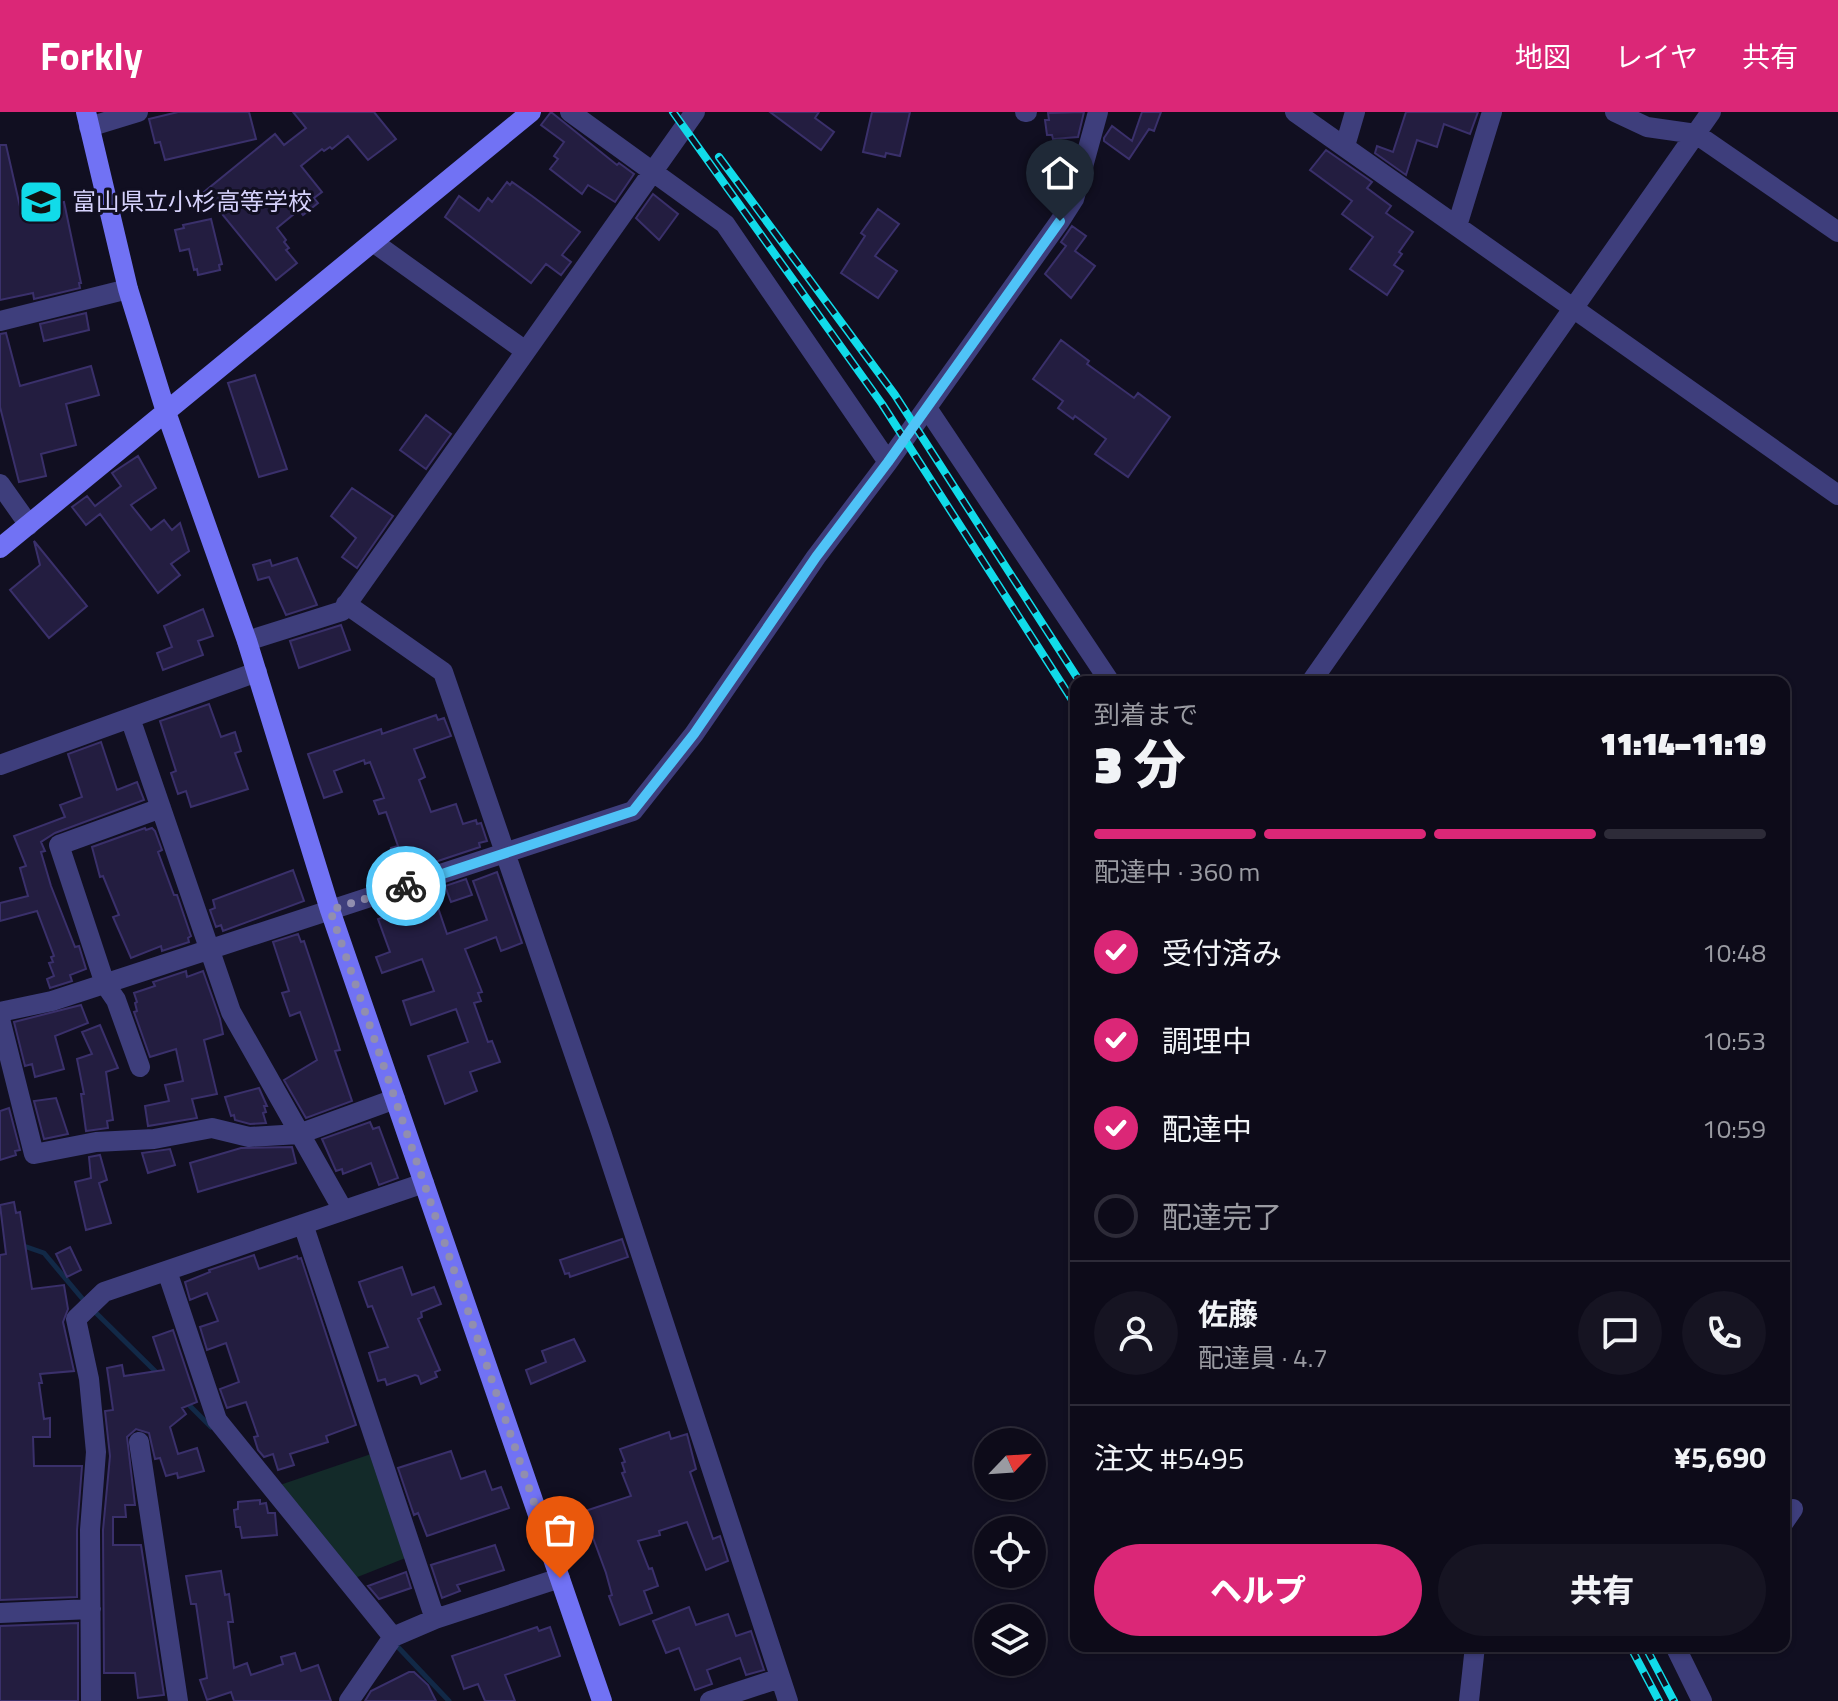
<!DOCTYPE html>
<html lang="ja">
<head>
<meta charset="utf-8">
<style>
  body { margin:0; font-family:"Titillium Web","Noto Sans JP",sans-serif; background:#161422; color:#f1f3f6; height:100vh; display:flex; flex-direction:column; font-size:30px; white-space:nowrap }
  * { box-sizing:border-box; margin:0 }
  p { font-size:26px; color:#9a9ba2 }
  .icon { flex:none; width:44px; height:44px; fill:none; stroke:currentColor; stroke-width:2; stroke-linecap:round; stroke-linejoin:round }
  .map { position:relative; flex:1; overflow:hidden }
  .sheet { position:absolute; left:1070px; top:564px; width:720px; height:976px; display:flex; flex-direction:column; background:#0d0b19; border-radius:16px; box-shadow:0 2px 6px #0004,0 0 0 2px #2d2b38 }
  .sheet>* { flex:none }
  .needle { width:52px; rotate:65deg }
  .controls { position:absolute; left:974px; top:1316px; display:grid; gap:16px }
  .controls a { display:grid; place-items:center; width:72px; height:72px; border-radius:50%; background:#0d0b19; box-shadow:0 2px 6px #0004,0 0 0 2px #2d2b38; font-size:40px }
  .pin { position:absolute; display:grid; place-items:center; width:68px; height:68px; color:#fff; margin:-82px -34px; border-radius:50% 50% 50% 0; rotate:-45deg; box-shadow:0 0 8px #0007 }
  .pin .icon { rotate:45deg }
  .courier { position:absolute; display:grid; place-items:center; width:80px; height:80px; margin:-40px; border:6px solid #4fc3f7; border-radius:50%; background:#fff; color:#222; box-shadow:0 2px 10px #0007 }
  .summary em { font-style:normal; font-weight:800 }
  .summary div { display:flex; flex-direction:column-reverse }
  .summary { display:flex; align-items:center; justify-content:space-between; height:136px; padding:0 24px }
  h1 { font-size:52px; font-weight:800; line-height:60px }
  .bar { display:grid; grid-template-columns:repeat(4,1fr); gap:12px 8px; align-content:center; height:96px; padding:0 24px }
  .bar i { height:10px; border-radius:6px; background:#2d2b38 }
  .bar .current { background:#db2777 }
  .bar p { grid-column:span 4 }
  .line { display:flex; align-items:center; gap:20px; padding:0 24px; border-top:2px solid #2d2b38 }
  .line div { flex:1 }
  .round { display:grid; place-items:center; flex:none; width:84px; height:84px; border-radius:42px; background:#161422 }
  ol { padding:0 24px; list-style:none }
  li { display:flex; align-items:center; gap:24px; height:88px }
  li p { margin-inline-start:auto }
  li .icon { padding:8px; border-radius:50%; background:#db2777; color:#fff; stroke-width:4 }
  li:last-child { color:#9a9ba2 }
  li i { width:44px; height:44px; border:4px solid #2d2b38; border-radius:50% }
  .button { display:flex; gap:16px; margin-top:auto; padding:16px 24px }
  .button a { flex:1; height:92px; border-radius:48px; background:#db2777; color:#fff; font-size:32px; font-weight:800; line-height:92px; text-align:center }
  .button a+a { background:#161422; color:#f1f3f6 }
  header { display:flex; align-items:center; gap:48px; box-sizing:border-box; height:112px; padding:0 40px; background:#db2777; color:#fff }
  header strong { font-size:38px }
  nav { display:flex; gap:44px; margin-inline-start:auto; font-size:28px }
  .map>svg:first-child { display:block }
  .green { fill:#132a29 }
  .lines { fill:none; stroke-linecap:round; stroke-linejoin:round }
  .stream { stroke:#122947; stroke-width:5 }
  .building { fill:#231d40; stroke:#3a306b; stroke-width:2 }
  .street { stroke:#3e3e7c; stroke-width:20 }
  .secondary { stroke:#7172f4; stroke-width:20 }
  .rail-casing { stroke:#11dbe9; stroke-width:8 }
  .rail { stroke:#110f21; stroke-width:5; stroke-dasharray:15; stroke-linecap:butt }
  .done { stroke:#918eaf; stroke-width:8; stroke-dasharray:0 14.4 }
  .route { stroke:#4fc3f7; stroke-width:10 }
  .labels { text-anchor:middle; stroke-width:6; stroke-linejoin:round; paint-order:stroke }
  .poi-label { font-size:24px; fill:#d6d2fc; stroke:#110f21; text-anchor:start }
</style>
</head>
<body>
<header>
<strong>Forkly</strong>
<nav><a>地図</a><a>レイヤ</a><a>共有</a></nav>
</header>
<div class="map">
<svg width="1838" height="1589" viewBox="0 0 1838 1589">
  <rect width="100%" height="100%" fill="#110f21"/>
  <path class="green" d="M374,1341l34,104 -53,21 -78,-92z"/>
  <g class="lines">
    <path class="stream" d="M21,1133l23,8 42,50
      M93,1198l64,63
      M187,1291l24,24
      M396,1533l53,56"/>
  </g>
  <path class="building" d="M178,0h71l7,27 -91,21 -5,-18 -5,1 -6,-24z
    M293,0h81l22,27 -28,21 -20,-24 -16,13 -2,-2 -6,4 -2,-2 -21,17 21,26 -8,6 4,5 -15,12 -4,-5 -22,18 9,12 -2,2 5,6 -3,2 11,13 -21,17 -72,-88 71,-58 9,11 22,-17z
    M551,0l66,53 2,-2 15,11 -19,28 -27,-17 -6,9 -32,-25 8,-10 -4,-3 10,-14 -23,-17z
    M770,0h49l-4,6 19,14 -13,18z
    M872,0h38l-10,44 -14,-3 -1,4 -22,-5z
    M1084,0l-6,25 -25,2 -1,-4h-5l-2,-15h4l-1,-7z
    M1142,0h19l-7,19 -5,-2 -20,30 -25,-18v-3l8,-12 20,15z
    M1406,0h72l-8,22 -26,-10 -7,23 -20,-7 -11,35 -31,-22 2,-7 16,6z
    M0,33h6l15,66 43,-9 17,81h-2l1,5 -46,11 -1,-6 -33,7z
    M1326,38l46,32 -5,6 24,18 -5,7 27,19 -14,20 3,2 -8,11 9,6 -16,24 -37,-26 23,-32 -31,-23 10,-13 -42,-31z
    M507,70l3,3 2,-3 20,14 48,36 -18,23 9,7 -10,13 -15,-11 -15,19 -86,-66 14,-21 20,15 9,-13 4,4z
    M653,82l25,20 -19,26 -23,-22z
    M878,97l21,15 -24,32 22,15 -19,27 -37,-25 24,-37 -4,-3z
    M211,107l11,45 -3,1 1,5 -22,5 -1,-6 -3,1 -5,-21 -9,2 -5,-21 9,-2 -1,-3z
    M1072,114l14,10 -11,15 20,15 -24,32 -26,-24 21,-28 -5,-4z
    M86,201l3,17 -45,11 -4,-17z
    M6,221l14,53 71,-20 8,29 -33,9 10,41 -35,9 5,22 -27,6 -19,-75v-73z
    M1061,228l28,21 -2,3 47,34 4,-5 32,24 -42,60 -33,-23 11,-15 -31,-23 -2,3 -15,-11 5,-7 -30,-22z
    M255,263l32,94 -28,8 -31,-94z
    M426,303l25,19 -25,35 -26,-19z
    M138,344l18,32 -25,17 20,25 13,-10 8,10 8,-7 9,28 -18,13 9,11 -22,18 -58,-79 -14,11 -14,-18 15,-11 8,10 26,-20 -9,-13z
    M352,376l41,28 -36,52 -15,-11 14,-19 -25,-22z
    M34,429l53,65 -38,32 -39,-48 30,-25z
    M297,446l20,47 -31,10 -17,-38 -11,3 -5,-15 17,-5 2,6z
    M203,497l10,27 -15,5 5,14 -40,15 -6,-17 15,-6 -8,-21z
    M341,513l9,25 -51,18 -9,-27z
    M209,592l12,33 14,-5 6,19 -6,2 13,36 -57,18 -5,-16 -8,3 -7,-21 5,-2 -16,-50z
    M436,603l2,5 6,-2 7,18 -37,13 11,28 -6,3 12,32 25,-8 7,20 13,-4 1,4 4,-1 6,18 -8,2 1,4 -84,28 -5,-15 3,-1 -3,-11 7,-2 -12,-34 -7,2 -5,-13 10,-3 -14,-36 -5,2 -1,-4 -30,11 8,21 -18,6 -16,-44 73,-25 1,5z
    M101,630l16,48 20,-8 7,18 -89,33 -14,9 4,9 -4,1 10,34 24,61 4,-1 7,23 -16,6 2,6 -22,7 -3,-9 7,-3 -5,-13 4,-1 -2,-5 3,-1 -17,-45 -37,10v-18l28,-7 -8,-28 6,-2 -12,-30 51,-19 -5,-12 22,-8 -14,-43z
    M145,716l1,2 6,-2 3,3 7,19 -4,2 16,43h3l14,41 -3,2 1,4 -27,9 -1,-5 -30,12 -18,-41 6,-2 -16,-39 -3,1 -8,-30z
    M293,758l11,31 -81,30 -2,-6 -5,2 -6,-17 5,-2 -2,-8z
    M497,760l25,71 -21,8 -5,-14 -31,12 17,43 -4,1 3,8 -7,2 14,39 4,-1 8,21 -30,10 7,19 -32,13 -17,-48 40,-14 -12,-33 -45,16 -8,-24 31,-10 -12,-32 -40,14 -6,-16 14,-5 -12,-33 57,-20 12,35 40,-14 -14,-39z
    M466,767l6,16 -21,7 -6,-16z
    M298,822l3,8 3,-1 31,93 5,16 -5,1 17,50 -46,17 -22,-38 33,-20 -17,-48 -10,4 -8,-23 7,-2 -16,-49z
    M186,859l1,6 16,-6 17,48 3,15 -19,6 13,54 -25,5 5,19 -49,8 -3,-20 24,-5 -4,-16 18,-4 -7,-32 -26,8 -16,-45 3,-1 -2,-8 2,-1 -3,-9 21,-7 -2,-4z
    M81,893l7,18 -33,13 9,33 -29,8 -3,-13 -7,2 -11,-44z
    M100,913l18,43 -12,4 7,48 -6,1 1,7 -22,3 -5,-37h3l-7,-35 15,-5 -10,-22z
    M259,976l8,18h-3l2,6 -3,1 3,10 -16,1 -15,-4 -1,-5 -3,1 -6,-19z
    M56,986l12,36 -24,5 -10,-38z
    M9,996l11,42 -5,1 1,4 -16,5v-49z
    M370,1010l3,7 6,-2 19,51 -19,7 -8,-22 -28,11 -1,-5 -6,2 -14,-32z
    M292,1035l4,16 -98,29 -8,-29 51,-15z
    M170,1037l5,16 -27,8 -6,-20z
    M100,1043l7,25 -8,3 12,40 -25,7 -11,-48 16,-4 -2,-21z
    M14,1090l2,11 4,-1 12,77 32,-4 4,24 -5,13 11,49 -34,3 2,9h-3l5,36 6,-1v19h-17l1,29h48l-5,64v67l-77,3v-345l6,-1 -6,-49z
    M622,1127l6,18 -58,20 -1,-4 -4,1 -5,-14z
    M70,1135l11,23 -14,7 -11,-23z
    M254,1143l5,14 38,-13 1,3 3,-1 55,167 -30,11 2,6 -38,12 4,11 -16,5 -5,-16 -9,3 -6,-7 -4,-13 4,-1 -12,-34 -19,6 -7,-19 19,-7 -13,-39 -19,7 -7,-23 18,-6 -11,-28 -17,7 -5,-18 25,-10 -1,-2z
    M402,1155l10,28 22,-8 7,17 -20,8 1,5 -4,2 22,51 -5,2 2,5 -16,7 -3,-8 -3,-1 -28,10 -2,-6 -7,2 -9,-28 19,-6 -16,-41 -4,1 -9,-25z
    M173,1218l24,72 -15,6 4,6 -16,13 8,27 19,-6 7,23 -26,7 -1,-5 -11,3 -6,-18 -5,1 -6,-26 -13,-4 -9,8 8,68h-10l1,12h-13v28h28l23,150 -26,3 -3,-25h-31l-1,-143 7,-74 -5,-45 8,-1 -6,-42 15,-3 2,11 40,-6 -11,-33z
    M574,1227l11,22 -54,23 -5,-14 20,-8 -4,-11z
    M669,1320l2,7 16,-5 9,35 -6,3 23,67 7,-3 8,25 -22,9 -19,-48 -28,9 1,4 -22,6 11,28 3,-1 6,18 -14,5 8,22 -32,12 -11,-29 3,-1 -6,-22 -17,-46 -13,-13 55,-18 -9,-23 3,-1 -3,-9 3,-1 -5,-13z
    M451,1339l10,28 24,-8 7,19 9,-3 8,21 -82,28 -9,-23 -4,2 -16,-47z
    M260,1388v4l6,-1 2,10h7l2,22 -35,3 -2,-11h-4l-2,-17 4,-1v-7z
    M495,1433l9,25 -47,15 3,6 -18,7 -11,-33z
    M221,1459l4,24 4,-1 4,28h-5l6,46 13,-5 4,12 32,-11 -2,-7 14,-4 6,18 17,-6 13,36h-97l-3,-9 -24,8 -7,-20 7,-2 -11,-74h-5l-5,-28z
    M406,1460l5,16 -32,11 -11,-13z
    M689,1495l7,18 32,-11 8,22 15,-5 13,39 -18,5 -6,-17 -33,12 5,14 -17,6 -16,-42 -13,5 -13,-32z
    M78,1511v78h-78v-75z
    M537,1515l2,4 11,-4 10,29 -55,19 10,26h-30l-7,-17 -14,5 -12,-33z
    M409,1560h5l14,13 8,16h-71l6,-10z"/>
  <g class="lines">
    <path class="street" d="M570,0l155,112 163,238
      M1025,0h2
      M1295,0l543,383
      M1615,0l32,15 49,7 142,98
      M89,15l49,-15
      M1345,34l10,-34
      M1457,114l35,-114
      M373,130l151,108
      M0,209l128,-32
      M927,296l183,274
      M0,372l29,41
      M346,492l97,68 158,460 187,569
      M247,529l95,-30 353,-499
      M1311,570l400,-570
      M130,606l101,294 112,198
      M0,653l257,-93
      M0,900l52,-11 581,-190 61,-77 122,-177 72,-95 172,-241 14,-22 24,-87
      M0,907l34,135 62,-12 58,-3 58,-11 37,9 50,-3 96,-35
      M140,955l-24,-67 -11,-16 -46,-139 102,-37
      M303,1112l132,395
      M167,1159l50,149 176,217
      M139,1330l39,259
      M1784,1410l9,-13
      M0,1501l91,-4
      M1675,1534l27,55
      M91,1589l-1,-171 6,-78 -7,-73 -13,-60 28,-27 320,-109
      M349,1589l44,-64 42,-18 125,-41
      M710,1589l70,-23
      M1469,1589l6,-55"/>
    <path class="secondary" d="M86,0l42,177 38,123 81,229 83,269 272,791
      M0,436l531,-436"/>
    <g class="rail-casing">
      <path id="rail" d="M673,0l209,292 194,302
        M719,45l176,238 185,287
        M1630,1534l29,55
        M1645,1534l29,55"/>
    </g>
    <use href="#rail" class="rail"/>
  </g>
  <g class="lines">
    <path class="done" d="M406,774l-76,24 230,668"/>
    <path class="route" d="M406,774l227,-75 61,-77 122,-177 72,-95 172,-241"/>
  </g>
  <defs>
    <g id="school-square" transform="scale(2.3)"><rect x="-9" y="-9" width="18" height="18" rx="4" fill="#11dbe9" stroke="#110f21"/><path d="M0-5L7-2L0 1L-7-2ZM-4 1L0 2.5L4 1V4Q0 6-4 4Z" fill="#111"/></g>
  </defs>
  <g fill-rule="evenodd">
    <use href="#school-square" x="41" y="90"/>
  </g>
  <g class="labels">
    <g class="poi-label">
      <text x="72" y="98">富山県立小杉高等学校</text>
    </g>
  </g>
</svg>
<div class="controls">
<a><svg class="needle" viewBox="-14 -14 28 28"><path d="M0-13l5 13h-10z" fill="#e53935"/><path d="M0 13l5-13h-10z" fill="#9a9ba2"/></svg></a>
<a><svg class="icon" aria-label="locate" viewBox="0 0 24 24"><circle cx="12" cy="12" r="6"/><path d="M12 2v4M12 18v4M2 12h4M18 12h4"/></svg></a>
<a><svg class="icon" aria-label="layers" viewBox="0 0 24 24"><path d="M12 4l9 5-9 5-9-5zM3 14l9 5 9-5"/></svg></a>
</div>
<div class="pin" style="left:560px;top:1466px;background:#ea580c"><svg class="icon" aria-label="bag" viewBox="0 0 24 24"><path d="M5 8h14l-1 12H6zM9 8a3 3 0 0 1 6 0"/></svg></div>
<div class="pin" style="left:1060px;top:109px;background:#1f2937"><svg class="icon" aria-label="home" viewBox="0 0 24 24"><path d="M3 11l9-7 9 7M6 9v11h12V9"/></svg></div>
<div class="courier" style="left:406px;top:774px"><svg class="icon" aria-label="bike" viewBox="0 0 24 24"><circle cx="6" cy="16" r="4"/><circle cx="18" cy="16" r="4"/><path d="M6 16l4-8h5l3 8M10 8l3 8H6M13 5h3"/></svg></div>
<section class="sheet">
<div class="summary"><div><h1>3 分</h1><p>到着まで</p></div><em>11:14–11:19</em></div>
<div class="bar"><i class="current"></i><i class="current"></i><i class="current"></i><i></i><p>配達中 · 360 m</p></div>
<ol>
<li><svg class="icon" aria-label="check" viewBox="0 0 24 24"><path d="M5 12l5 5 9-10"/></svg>受付済み<p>10:48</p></li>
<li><svg class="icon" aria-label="check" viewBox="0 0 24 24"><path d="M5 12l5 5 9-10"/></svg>調理中<p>10:53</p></li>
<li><svg class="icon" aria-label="check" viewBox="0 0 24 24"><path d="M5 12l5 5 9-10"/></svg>配達中<p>10:59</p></li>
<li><i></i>配達完了</li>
</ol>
<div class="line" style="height:144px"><a class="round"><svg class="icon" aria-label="person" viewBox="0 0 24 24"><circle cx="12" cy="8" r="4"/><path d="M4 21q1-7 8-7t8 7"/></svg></a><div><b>佐藤</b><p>配達員 · 4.7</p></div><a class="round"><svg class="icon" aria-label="chat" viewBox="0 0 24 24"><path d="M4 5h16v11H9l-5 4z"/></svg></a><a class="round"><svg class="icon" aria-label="phone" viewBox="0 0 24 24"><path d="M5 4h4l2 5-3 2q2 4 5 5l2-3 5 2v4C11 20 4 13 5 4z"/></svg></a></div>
<div class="line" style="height:104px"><div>注文 #5495</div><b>¥5,690</b></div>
<div class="button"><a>ヘルプ</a><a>共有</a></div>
</section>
</div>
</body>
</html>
